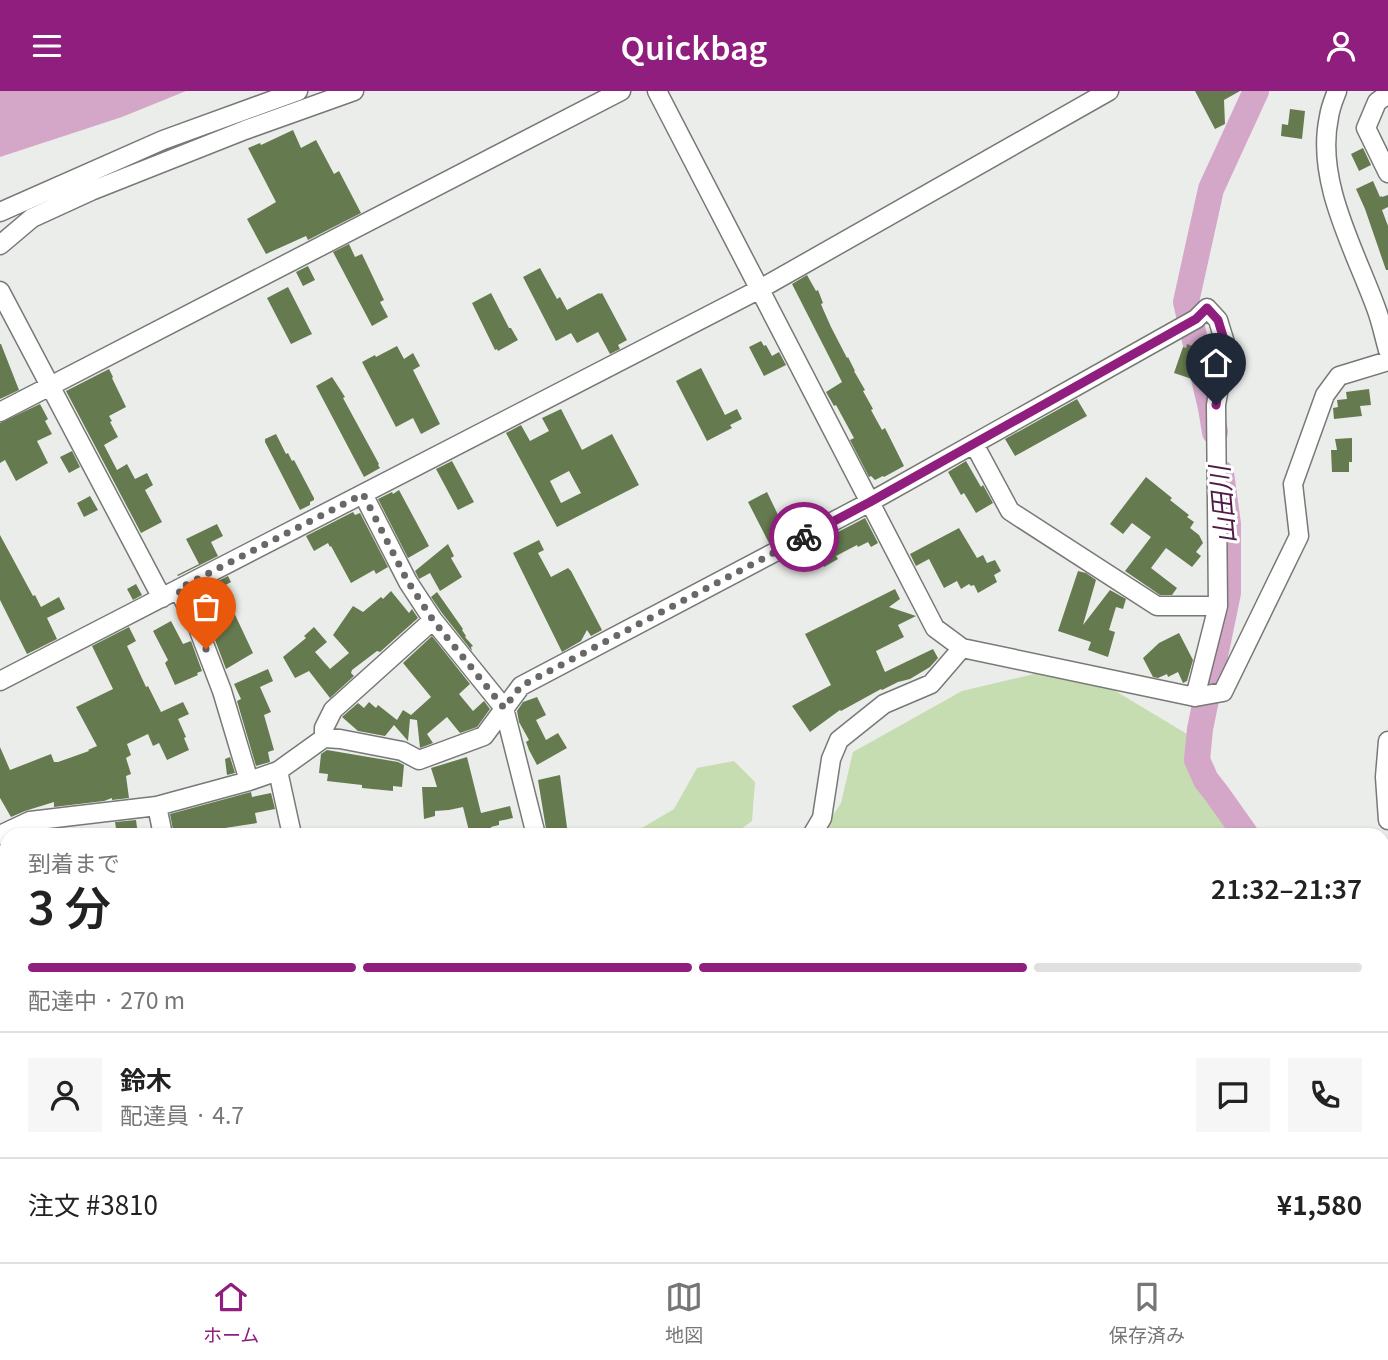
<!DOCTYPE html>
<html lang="ja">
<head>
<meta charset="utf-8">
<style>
  body { margin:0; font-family:Georgia,"Noto Sans JP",serif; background:#f6f6f6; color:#222; height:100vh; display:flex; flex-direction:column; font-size:26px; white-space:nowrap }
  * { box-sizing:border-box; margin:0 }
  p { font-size:23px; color:#767676 }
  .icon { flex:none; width:38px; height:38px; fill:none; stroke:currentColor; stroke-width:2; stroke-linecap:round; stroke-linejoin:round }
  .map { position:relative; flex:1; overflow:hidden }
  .panel { position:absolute; left:0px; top:737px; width:1390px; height:436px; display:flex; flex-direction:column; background:#fff; border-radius:21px 21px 0 0; box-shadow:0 2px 5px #0004 }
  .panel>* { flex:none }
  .pin { position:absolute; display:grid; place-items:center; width:60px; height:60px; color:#fff; margin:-72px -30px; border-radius:50% 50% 50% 0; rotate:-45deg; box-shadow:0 0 7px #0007 }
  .pin .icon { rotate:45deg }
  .courier { position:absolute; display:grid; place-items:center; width:70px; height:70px; margin:-35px; border:5px solid #901e7e; border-radius:50%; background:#fff; color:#222; box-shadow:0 2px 9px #0007 }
  .summary em { font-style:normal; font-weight:600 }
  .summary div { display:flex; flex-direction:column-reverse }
  .summary { display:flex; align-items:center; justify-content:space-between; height:119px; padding:0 28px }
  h1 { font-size:46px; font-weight:600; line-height:52px }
  .bar { display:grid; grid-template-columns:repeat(4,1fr); gap:10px 7px; align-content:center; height:84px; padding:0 28px }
  .bar i { height:9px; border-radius:5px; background:#e0e0e0 }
  .bar .on { background:#901e7e }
  .bar p { grid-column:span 4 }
  .line { display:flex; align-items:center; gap:18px; padding:0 28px; border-top:2px solid #e0e0e0 }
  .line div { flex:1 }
  .round { display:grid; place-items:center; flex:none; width:74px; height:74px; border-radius:0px; background:#f6f6f6 }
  header { display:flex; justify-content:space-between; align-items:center; height:91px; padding:0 28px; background:#901e7e; color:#fff; font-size:32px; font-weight:600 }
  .tabs { display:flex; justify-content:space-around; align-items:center; height:98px; border-top:2px solid #e0e0e0; background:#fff; font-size:19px; color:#767676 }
  .tabs a { display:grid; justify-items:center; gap:4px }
  .tabs .on { color:#901e7e }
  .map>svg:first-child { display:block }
  .green { fill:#c6ddb2 }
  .water { fill:#d4a7c8 }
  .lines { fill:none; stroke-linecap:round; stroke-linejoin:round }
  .river { stroke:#d4a7c8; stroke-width:26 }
  .building { fill:#657b4f; fill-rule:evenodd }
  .minor-casing { stroke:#777976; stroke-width:21 }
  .minor { stroke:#fff; stroke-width:18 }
  .done { stroke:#676867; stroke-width:7; stroke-dasharray:0 12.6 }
  .route { stroke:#901e7e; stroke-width:9 }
  .labels { text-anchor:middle; stroke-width:6; stroke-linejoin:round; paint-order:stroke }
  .water-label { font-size:26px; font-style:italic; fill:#4f1a46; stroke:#fff }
</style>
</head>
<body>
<header><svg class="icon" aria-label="menu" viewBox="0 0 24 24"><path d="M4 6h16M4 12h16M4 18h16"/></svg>Quickbag<svg class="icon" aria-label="person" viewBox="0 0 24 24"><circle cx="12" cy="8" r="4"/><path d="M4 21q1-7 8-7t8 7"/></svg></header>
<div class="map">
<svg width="1388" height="1171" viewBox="0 0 1388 1171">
  <rect width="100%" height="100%" fill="#ebedea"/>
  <path class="green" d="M1072,574l120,72 44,98h-416l21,-32 12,-51 109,-61z
    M734,670l21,21 -3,39 -19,14h-103l44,-26 23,-41z
    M0,893l7,1v272h178l-2,5h-183z
    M620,1166h505l-5,5h-485z"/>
  <path class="water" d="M0,0h186l-64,26 -122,40z"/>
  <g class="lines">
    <path class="river" d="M1215,341l-4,-24 -25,-106 25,-113 45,-98
      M1221,382l7,51v69l-28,136 -3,31 9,20 11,14 29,41
      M1243,1171l2,-5"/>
  </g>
  <path class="building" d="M1195,0h45l-16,9 1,24 -10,5z
    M1290,18l15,2 -3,28 -21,-3 1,-12 6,1z
    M293,39l8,18 15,-8 18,34 5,-3 22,42 -53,27 -2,-4 -40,18 -19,-35 29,-17 -28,-54 12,-5 1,2z
    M1363,57l8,17 -12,6 -8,-17z
    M1373,90l7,16 2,-1v1l6,-2v12l-6,3 6,16v44h-2l-21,-61 -9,-20z
    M349,153l6,13 7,-3 22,46 -4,2 8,15 -16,9 -39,-74z
    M308,175l7,14 -12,6 -7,-14z
    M540,177l17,31 3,-2 7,13 32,-17 1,1 2,-1 25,47 -9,5 2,4 -10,5 -12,-22 -21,11 -6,-10 -15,8 -33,-64z
    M807,184l9,16 2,-1 5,13 -2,1 2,5 8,18 16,31 1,-1 7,14h-1l11,19 -2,1 10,18 -2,1 11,20 3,-2 19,38 -20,11 -1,-1 -8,4 -4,-4 -2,1 -19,-37 4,-2 -18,-33 -2,1 -8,-14 16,-10 -50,-98z
    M288,196l24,47 -21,10 -24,-46z
    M491,202l18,35h2l7,12 -20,11 -1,-2 -2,1 -23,-47z
    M761,250l3,5 2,-1 6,11 7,-4 7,13 -22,11 -15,-29z
    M0,253h1l18,46 -19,9z
    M1187,253l16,6 -11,29 -18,-6 9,-26 3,1z
    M397,255l7,13 9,-6 7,13 -7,4 27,54 -19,10 -8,-16 -17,9 -34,-65 13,-7 1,2z
    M701,277l24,47 12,-6 5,10 -12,6 2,3 -25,13 -31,-60z
    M109,278l4,8 -1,1 14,29 -17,9 3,5 -2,1 8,15 -14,8 13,25 10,-6 8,15 12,-6 6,12 -8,5 17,32 -21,11 -75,-142z
    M332,286l13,20 -2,1 36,66 -1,1 2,3 -16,9 -48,-91z
    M1369,298l2,16 -11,1 2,10 -28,3 -1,-11 5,-1 -1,-7 10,-1 -1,-7z
    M1077,308l10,17 -72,40 -10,-17z
    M40,313l8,15 -3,2 7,13 -15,7 11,22 -32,18 -11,-21 -5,3v-40z
    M561,318l21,41 30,-16 27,51 -82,42 -51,-94 15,-8 9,16 19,-10 -7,-13zM569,380l12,22 -20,10 -11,-22z
    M276,343l10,20 2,-1 4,8 2,-1 20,38v2l-4,2v3l-10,5 -35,-68v-3z
    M1352,347v24h-3v10h-17l-1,-22h6l-2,-11z
    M72,360l8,16 -11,6 -9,-16z
    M452,370l22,41 -16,8 -22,-41z
    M966,370l15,26 2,-2 10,18 -17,10 -12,-20 -3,2 -13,-23z
    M1146,386l26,21 -2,2 19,15 -2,2 7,5 -4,6 9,7 4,8 -7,9 5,4 -9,11 -26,-19 -15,20 26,20 -5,7h-12l-35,-24 26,-34 -19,-14 -9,11 -13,-10z
    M399,399l30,56 -21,12 -30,-59 14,-7 1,2z
    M767,401l14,29 -8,4 6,12 -10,6 -21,-41z
    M90,405l8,14 -14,7 -7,-14z
    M353,421l2,3 5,-2 28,54 -12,7 -2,-4 -23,13 -20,-37 -1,1 -2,-4 -14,8 -8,-15z
    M865,427l13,25 -7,4 -3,-5 -10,5 -1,-2 -21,11 2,3 -14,8 -11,-22z
    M217,433l6,12 -12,6 7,14 -40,20 -1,-1 22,-11 -13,-25z
    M959,437l18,30 6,-3 4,8 8,-3 6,11 -7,4 3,7 -19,11 -4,-8 -3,1 -2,-2 -8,5 -4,-8 -13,7 -15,-29 -13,7 -6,-12z
    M0,444l33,61 2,-1 6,12 18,-10 6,12 -18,9 10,21 -30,15 -27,-54z
    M539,449l5,10 -6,3 13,24 17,-9 3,3 31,59 -11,6 -4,-6 -6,11 -19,11 -49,-99z
    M448,453l6,12 -3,2 11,19 -22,14 -10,-18 -11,6 -4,-8z
    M1078,480l8,2 10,7 -13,45 27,-35 16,9 -3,10 -7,-2 -7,23 6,2 -7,25 -20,-7 3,-8 -33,-11z
    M228,485l3,6 -9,5 31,66 -27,16 -17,-45 -16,-30z
    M136,493l6,11 -9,5 -6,-11z
    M895,498l5,10 -11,8 27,9 -18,9 6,12 -28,14 9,21 48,-23 5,9 -8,9 -20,12 -12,3 -16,8 -1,-1 -40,22 -1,-1 -30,22 -18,-26 39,-21 -26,-51z
    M391,500l18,22 3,-4 6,9 -38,34 -3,-1 -25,19 -1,3 3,3 -24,22 -21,-27 -14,7 -12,-21 23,-19 -2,-2 10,-9 13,15 -12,10 15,17 19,-16 -16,-18 20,-29 10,6 18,-15 2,2z
    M437,501l26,37 -1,1 4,6 -1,1 8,9 -2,1 1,4 -30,-38 -11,-16z
    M171,530l12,23 8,-3 11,30 -5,2 1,2 -23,10 -10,-22 3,-3 -15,-29z
    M129,536l7,14 -9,5 19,41 2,-1 13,26 22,-10 6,12 -11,5 8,18 -2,1 5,12 -22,10 -8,-17 -6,3 -5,-12 -21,10 4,11 -5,3 5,16 -5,2 3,22 -17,2v-2l-8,3 -50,6v-5l-29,9 -14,6 -11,-19v-51l10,23 41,-16 3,8h4l31,-11 -1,-1 9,-4 -21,-39 37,-18 -21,-43z
    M1179,542l14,27 -6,21 -4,2 -5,-11 -10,5 -1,-3 -9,4 -5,-1 -10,-19 16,-15z
    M432,545l38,48 -11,10 14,17 11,-10 6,8 -13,18 -17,6 -13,-16 -20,17 6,9 -13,5 -3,-28 -7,-1 -2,22 -14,-16 -9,11 -27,-5 -16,-14 16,-14 6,5 5,-6 7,6 2,-3 19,15 6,-10 8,5 20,-18 -28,-34z
    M268,578l5,12 -13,6 11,25 -7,3 10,35 -6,2 2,10 -14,4 -19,-65 4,-2 -7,-15z
    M537,606l9,18 -10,5 10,20 12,-7 9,15 -30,17 -8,-15 -3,-8 3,-2 -10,-18 -2,-11 6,-9z
    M327,659l71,12 6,3 -2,22 -9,-1v5l-31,-3v-3l-35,-4 1,-7 -9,-1 2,-19z
    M230,666l5,16 -8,2 -2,-16z
    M467,666l14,56 29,-7 3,12 -14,3v4l-8,2 2,8h-23l-7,-28 -14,3 -14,1v5l-11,3 -2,-32h15l-6,-19z
    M560,684l8,60h-21l-9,-55z
    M251,701l1,5 19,-4 4,16 -20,4 2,10 -32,5 2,7h-14l-1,-3 -6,1 -1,-5 -31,7 -4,-21z
    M136,729l2,15h-21l-2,-13z"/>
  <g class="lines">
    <g class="minor-casing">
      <path id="minor" d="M657,0l278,537 27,20 233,49 28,-5 76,-156 -6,-52 32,-89 14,-19 49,-15
        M1337,0c-3,8 -7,17 -8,26 -14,64 26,133 47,191 5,13 8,28 12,42
        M1388,3l-11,8 -11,26 22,45
        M0,121l163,-72 135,-49
        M0,154l32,-27 59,-27 154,-61 109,-39
        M0,200l162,307
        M0,321l621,-321
        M974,353l36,67 147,95h61
        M363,403l45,88 25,38 71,88 32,127
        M178,498l20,39 24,63 27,90
        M0,590l760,-392 349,-198
        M324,647v-10l9,-18 100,-90
        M1388,650l-3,36 3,43
        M278,680l14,64
        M157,715l6,29
        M0,744l30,-14 127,-15 92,-25 29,-10 46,-33 16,1 62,12 17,9 65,-24 37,-50 349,-184 326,-183 11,-11 11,12 8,26 -10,59 2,201 -23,91
        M812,744l10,-17 9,-59 8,-19 45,-36 47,-20 31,-36
        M1382,982l6,-19
        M1382,1141l6,-14
        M1382,1156l6,1
        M404,1171l1,-5
        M1307,1171l3,-5
        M1371,1171l2,-5"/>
    </g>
    <use href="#minor" class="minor"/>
  </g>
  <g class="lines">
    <path class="done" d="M206,558l-8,-21 -20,-39 185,-95 45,88 25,38 71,88 17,-22 283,-149"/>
    <path class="route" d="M804,446l66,-35 326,-183 11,-11 11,12 8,26 -10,59"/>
  </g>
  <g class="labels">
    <g class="water-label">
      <text transform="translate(1223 414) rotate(-95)" y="9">山田川</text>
    </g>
  </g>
</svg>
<div class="pin" style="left:206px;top:558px;background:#ea580c"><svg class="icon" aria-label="bag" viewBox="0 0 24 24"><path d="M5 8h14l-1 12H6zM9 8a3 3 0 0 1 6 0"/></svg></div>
<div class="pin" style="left:1216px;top:314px;background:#1f2937"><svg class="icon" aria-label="home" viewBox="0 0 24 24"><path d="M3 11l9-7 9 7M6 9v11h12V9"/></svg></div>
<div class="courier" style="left:804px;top:446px"><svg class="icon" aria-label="bike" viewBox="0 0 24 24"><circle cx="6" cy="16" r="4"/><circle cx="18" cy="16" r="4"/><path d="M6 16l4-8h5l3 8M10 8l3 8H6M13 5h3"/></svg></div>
<section class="panel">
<div class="summary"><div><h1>3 分</h1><p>到着まで</p></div><em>21:32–21:37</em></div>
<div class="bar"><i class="on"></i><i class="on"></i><i class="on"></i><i></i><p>配達中 · 270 m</p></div>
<div class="line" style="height:126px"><a class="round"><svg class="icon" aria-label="person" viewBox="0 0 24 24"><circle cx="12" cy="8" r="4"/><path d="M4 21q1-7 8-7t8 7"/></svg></a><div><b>鈴木</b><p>配達員 · 4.7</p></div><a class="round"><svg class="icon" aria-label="chat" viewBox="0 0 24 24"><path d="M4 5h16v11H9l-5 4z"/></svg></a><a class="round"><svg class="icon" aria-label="phone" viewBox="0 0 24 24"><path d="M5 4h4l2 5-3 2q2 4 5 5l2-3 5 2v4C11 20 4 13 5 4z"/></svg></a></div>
<div class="line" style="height:91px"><div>注文 #3810</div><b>¥1,580</b></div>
</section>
</div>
<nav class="tabs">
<a class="on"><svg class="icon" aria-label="home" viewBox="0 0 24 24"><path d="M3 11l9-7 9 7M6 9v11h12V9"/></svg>ホーム</a>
<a><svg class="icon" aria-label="map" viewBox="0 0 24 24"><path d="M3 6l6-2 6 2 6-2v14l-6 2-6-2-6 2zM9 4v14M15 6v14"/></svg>地図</a>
<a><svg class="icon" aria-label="saved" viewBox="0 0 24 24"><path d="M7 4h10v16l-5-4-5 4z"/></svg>保存済み</a>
</nav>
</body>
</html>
